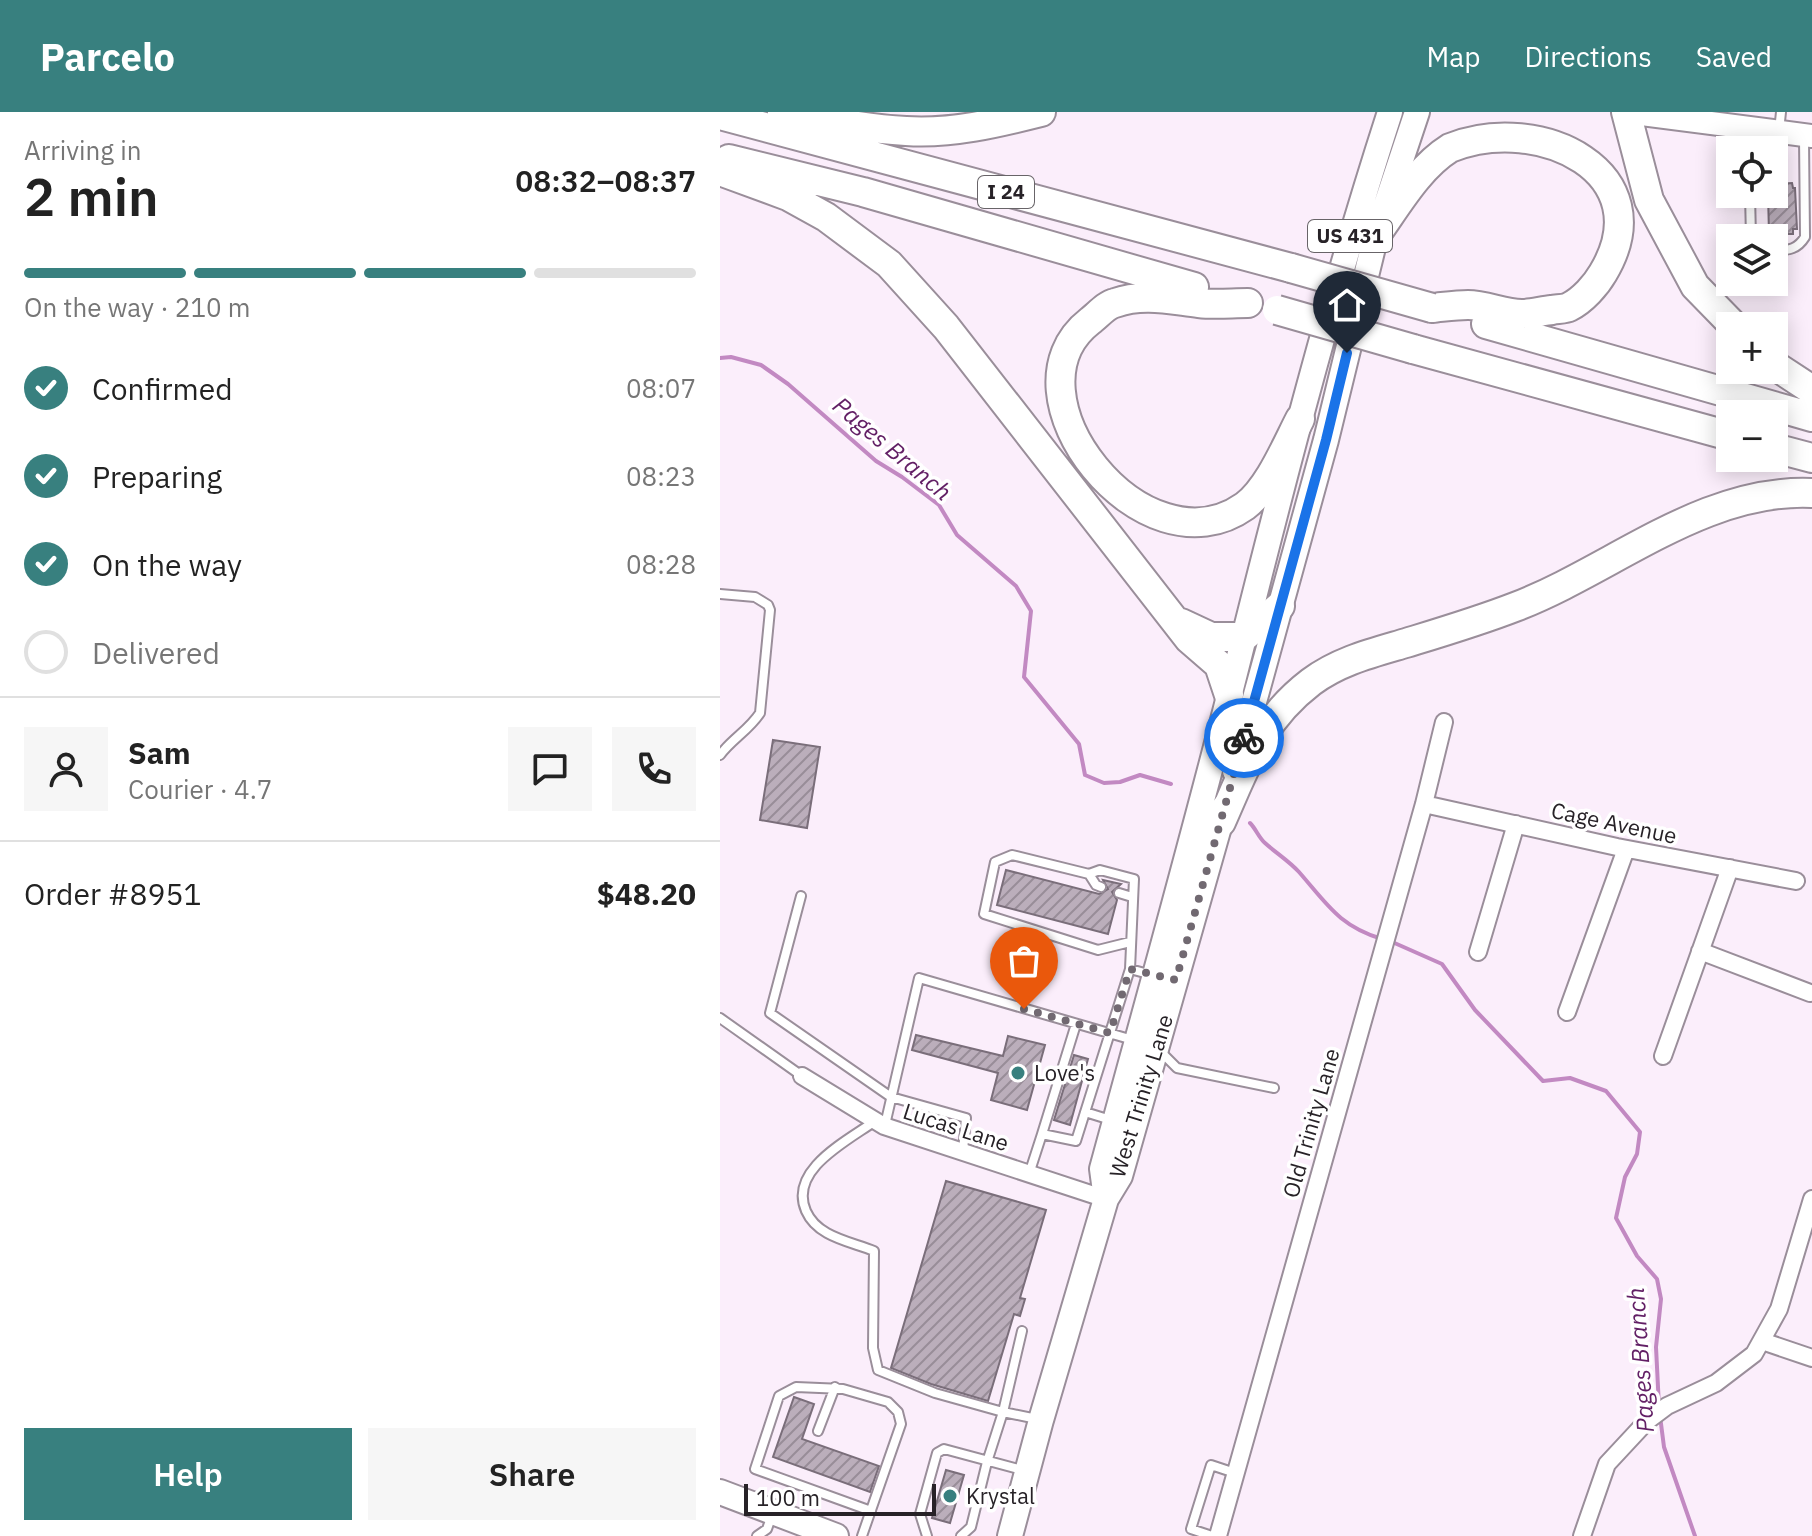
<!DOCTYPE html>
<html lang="en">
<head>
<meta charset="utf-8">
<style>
  body { margin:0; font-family:"IBM Plex Sans",sans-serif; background:#f6f6f6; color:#222; height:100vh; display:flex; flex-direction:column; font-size:30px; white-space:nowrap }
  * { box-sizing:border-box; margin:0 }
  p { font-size:26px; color:#767676 }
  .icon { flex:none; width:44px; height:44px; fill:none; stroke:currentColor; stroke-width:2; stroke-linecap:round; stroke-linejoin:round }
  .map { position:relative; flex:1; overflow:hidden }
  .panel { display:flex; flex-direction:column; background:#fff; width:720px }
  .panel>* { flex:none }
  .buttons { position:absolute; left:996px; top:24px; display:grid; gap:16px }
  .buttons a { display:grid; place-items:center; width:72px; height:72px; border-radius:0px; background:#fff; box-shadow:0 4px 20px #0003; font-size:40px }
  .scale { position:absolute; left:24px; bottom:20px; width:192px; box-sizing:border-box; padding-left:8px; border:4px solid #272227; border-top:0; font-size:22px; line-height:28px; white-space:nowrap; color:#272227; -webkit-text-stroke:6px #fff; paint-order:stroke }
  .pin { position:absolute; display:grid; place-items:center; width:68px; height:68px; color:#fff; margin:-82px -34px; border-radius:50% 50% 50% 0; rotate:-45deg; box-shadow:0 0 8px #0007 }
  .pin .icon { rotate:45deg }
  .courier { position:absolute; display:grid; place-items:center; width:80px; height:80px; margin:-40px; border:6px solid #1a73e8; border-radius:50%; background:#fff; color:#222; box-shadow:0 2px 10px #0007 }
  .summary em { font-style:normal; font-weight:600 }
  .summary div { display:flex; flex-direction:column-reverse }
  .summary { display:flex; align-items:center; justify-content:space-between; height:136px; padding:0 24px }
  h1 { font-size:52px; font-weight:600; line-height:60px }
  .bar { display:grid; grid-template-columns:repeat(4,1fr); gap:12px 8px; align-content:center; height:96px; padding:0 24px }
  .bar i { height:10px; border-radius:6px; background:#e0e0e0 }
  .bar .current { background:#38807f }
  .bar p { grid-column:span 4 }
  .line { display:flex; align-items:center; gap:20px; padding:0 24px; border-top:2px solid #e0e0e0 }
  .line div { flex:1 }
  .round { display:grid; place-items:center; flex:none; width:84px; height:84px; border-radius:0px; background:#f6f6f6 }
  ol { padding:0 24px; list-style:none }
  li { display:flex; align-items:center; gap:24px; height:88px }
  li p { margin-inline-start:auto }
  li .icon { padding:8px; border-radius:50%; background:#38807f; color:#fff; stroke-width:4 }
  li:last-child { color:#767676 }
  li i { width:44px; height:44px; border:4px solid #e0e0e0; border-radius:50% }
  .primary-button { display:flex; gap:16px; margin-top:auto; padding:16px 24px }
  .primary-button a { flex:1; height:92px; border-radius:0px; background:#38807f; color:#fff; font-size:32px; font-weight:600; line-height:92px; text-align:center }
  .primary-button a+a { background:#f6f6f6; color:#222 }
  header { display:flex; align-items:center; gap:48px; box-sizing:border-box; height:112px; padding:0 40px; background:#38807f; color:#fff }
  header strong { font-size:38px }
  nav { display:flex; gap:44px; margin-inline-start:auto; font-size:28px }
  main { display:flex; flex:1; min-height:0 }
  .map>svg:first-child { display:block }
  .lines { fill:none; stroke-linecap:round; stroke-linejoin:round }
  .stream { stroke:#c289c2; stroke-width:4 }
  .building { fill:url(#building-hatch); stroke:#7a6e7a; stroke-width:2 }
  .service-casing { stroke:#9a8e9a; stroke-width:12 }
  .minor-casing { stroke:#9a8e9a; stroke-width:20 }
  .secondary-casing { stroke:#9a8e9a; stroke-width:26 }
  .primary-casing { stroke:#9a8e9a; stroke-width:28 }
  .motorway-casing { stroke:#9a8e9a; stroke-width:32 }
  .service { stroke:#fff; stroke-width:8 }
  .minor { stroke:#fff; stroke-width:16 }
  .secondary { stroke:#fff; stroke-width:22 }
  .primary { stroke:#fff; stroke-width:24 }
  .motorway { stroke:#fff; stroke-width:28 }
  .motorway-bridge-casing { stroke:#9a8e9a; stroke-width:32; stroke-linecap:butt }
  .motorway-bridge { stroke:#fff; stroke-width:28 }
  .done { stroke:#716971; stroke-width:8; stroke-dasharray:0 14.4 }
  .route { stroke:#1a73e8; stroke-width:10 }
  .poi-dot { fill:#38807f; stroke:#fff; stroke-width:3 }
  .labels { text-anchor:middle; stroke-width:7; stroke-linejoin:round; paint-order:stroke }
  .shield { fill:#fff; stroke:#686468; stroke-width:2 }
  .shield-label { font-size:20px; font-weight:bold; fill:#272227 }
  .street-label { font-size:22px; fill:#272227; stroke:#fff }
  .poi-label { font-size:22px; fill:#272227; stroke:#fff; text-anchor:start }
  .water-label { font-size:24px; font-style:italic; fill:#621f65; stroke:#fff }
</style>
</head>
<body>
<header>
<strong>Parcelo</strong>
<nav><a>Map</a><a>Directions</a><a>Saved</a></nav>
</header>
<main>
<section class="panel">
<div class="summary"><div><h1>2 min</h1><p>Arriving in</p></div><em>08:32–08:37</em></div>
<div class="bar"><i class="current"></i><i class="current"></i><i class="current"></i><i></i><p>On the way · 210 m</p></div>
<ol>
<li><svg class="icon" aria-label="check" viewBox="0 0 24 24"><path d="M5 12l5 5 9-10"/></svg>Confirmed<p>08:07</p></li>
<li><svg class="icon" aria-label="check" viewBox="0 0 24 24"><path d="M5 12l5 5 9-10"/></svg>Preparing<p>08:23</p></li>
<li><svg class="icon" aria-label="check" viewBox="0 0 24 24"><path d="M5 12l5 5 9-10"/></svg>On the way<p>08:28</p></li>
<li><i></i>Delivered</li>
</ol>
<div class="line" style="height:144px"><a class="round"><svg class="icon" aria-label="person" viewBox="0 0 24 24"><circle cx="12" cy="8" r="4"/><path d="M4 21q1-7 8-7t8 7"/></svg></a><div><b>Sam</b><p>Courier · 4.7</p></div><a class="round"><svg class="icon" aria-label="chat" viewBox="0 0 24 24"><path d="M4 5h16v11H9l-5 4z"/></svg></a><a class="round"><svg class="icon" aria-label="phone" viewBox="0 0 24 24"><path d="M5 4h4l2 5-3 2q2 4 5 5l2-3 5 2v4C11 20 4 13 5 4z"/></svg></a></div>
<div class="line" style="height:104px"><div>Order #8951</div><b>$48.20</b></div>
<div class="primary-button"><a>Help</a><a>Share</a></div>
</section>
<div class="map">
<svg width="1092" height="1424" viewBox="0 0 1092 1424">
  <defs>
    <pattern id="building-hatch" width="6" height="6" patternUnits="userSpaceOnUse" patternTransform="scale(2)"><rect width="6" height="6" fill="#bbaebb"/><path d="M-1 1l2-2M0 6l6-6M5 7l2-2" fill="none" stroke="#988d98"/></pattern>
  </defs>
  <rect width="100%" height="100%" fill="#fbeefb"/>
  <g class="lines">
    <path class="stream" d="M0,246l11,-1 30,8 27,19 88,77 26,16 37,28 18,30 59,51 15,25 -7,66 55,67 6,31 19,8 16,-1 20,-7 31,9
      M530,711c6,6 9,15 15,20 11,10 24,18 34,29 28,32 40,54 83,67
      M670,829l52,23 33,46 68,71 27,-3 36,13 34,41 -3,22 -12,23 -9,41 21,38 20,23 4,20 -5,48 3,60
      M940,1304l4,31 31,89"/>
  </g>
  <path class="building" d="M1072,71l1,5h2l2,41h-4v5h-24l-1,-40h6v-10z
    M53,628l47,7 -13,81 -47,-8z
    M286,758l93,24 9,-5 -5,-9 18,4 -9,8 5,8 -9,34 -111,-29z
    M196,923l87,21 5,-20 37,9 -18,65 -36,-10 7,-27 -86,-23z
    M354,943l14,4 -18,66 -16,-5z
    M226,1069l100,29 -26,88 5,1 -5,17 -6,-2 -26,87 -57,-17 -40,-16z
    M74,1285l20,7 -12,35 77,27 -9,26 -97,-35z
    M226,1358l18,5 -14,48 -18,-5z"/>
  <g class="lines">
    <g class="service-casing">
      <path id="service" d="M1029,17v21
        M1059,19l2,-19
        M1030,82l1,44
        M1054,139c14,-1 23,-1 31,-14l-1,-98
        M0,482l35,3 13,8 2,5 -10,103c-11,17 -28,26 -40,42
        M369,762l7,11 5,2
        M399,781l13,4
        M81,784l-31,117 121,84 75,21 -3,33
        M410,857l4,-90 -34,-9 -11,4 -77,-19 -17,7 -11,52 114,36 32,-8
        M0,906l82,58
        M440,939l17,17 97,20
        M365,1000l29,9
        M155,1009c-28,20 -87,49 -69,90 4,9 12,17 21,22 14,8 32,12 47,18l-1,97 5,22 57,23 68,19 19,-81
        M165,1013l34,-147 214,62
        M322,1022l34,-110
        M309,1062l13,-40 34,7 54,-172 22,6
        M98,1319l17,-44
        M37,1424l10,-7 5,-14
        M142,1424l39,-112 -3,-12 -10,-10 -45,-13 -47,-2 -17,9 -24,73 116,42
        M207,1424l-7,-22 17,-61 7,-4 82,22
        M241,1424l10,-9 16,-65 16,-50 34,7
        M492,1424l-21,-7 20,-64 24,8"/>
    </g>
    <g class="minor-casing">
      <path id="minor" d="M704,692l193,43 179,34
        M980,839l110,42
        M758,840l38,-128
        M847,900l59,-163
        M943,944l67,-188
        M82,964l82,50 222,73
        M1042,1229l50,17
        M498,1424l206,-732 20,-82
        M862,1424l25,-72 40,-43 20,-15 49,-23 38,-29 25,-45 33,-110"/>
    </g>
    <g class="secondary-casing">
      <path id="secondary" d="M906,0l186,24"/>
    </g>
    <g class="primary-casing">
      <path id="primary" d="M515,659l91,-331 50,-205 41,-123
        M386,1087l-4,-30c48,-177 98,-354 142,-532 44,-176 90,-352 146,-525
        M0,1380l116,44
        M290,1424l31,-116 65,-221 14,-23 105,-370"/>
    </g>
    <g class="motorway-casing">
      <path id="motorway" d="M62,0c41,8 82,17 124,19 46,3 91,-8 135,-19
        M906,0l23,88 46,86 39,40
        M0,3l571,153
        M9,47l134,33 331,95
        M0,59l68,25 38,21 63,47 57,63 243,312 30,26 10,30
        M656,123c21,-29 42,-67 74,-87 90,-36 213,25 153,125 -7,12 -20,27 -34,34 -4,2 -12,2 -17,3 -10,1 -21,4 -30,4 -18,0 -36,-9 -54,-9 -12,0 -25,2 -36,3
        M528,191c-16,0 -33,2 -49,0 -28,-3 -56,-10 -84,0 -9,2 -17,12 -25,18 -93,72 54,257 155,185 24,-18 41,-60 55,-87
        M766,212l326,93
        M693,237l317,87
        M1054,253l38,25
        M1054,336l38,10
        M461,511l30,14h33l36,-31
        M501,710c25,-56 39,-101 90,-140 28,-21 61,-29 95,-39 36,-11 73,-22 109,-36 97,-37 188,-119 297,-114"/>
    </g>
    <use href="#service" class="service"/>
    <use href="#minor" class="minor"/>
    <use href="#secondary" class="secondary"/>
    <use href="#primary" class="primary"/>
    <use href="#motorway" class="motorway"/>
    <g class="motorway-bridge-casing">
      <path id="motorway-bridge" d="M571,156l141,40
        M557,198l136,39"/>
    </g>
    <use href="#motorway-bridge" class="motorway-bridge"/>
  </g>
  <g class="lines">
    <path class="done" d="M304,897l86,24 20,-64 46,11 68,-242"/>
    <path class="route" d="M524,626l82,-298 21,-87"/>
  </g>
  <g class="poi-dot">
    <circle cx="298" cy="961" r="8"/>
    <circle cx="230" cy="1384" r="8"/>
  </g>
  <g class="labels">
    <g class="shield">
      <rect x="258" y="64" width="56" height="32" rx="6"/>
      <rect x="588" y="108" width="84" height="32" rx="6"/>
    </g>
    <g class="shield-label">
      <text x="286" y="87">I 24</text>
      <text x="630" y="131">US 431</text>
    </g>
    <g class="street-label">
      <text transform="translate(894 711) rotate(12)" y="8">Cage Avenue</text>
      <text transform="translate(421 984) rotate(-73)" y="8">West Trinity Lane</text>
      <text transform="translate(591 1011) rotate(-74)" y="8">Old Trinity Lane</text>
      <text transform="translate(236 1015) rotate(18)" y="8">Lucas Lane</text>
    </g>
    <g class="poi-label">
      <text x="314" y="969">Love's</text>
      <text x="246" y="1392">Krystal</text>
    </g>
    <g class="water-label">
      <text transform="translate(172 337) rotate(40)" y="8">Pages Branch</text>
      <text transform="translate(921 1248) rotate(-94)" y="8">Pages Branch</text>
    </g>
  </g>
</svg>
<div class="buttons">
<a><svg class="icon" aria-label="locate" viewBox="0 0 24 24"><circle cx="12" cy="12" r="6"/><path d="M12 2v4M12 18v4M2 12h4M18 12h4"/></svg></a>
<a><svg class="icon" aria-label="layers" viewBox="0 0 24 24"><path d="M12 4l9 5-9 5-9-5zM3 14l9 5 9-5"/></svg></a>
<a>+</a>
<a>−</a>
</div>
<div class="scale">100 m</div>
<div class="pin" style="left:304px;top:897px;background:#ea580c"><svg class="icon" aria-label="bag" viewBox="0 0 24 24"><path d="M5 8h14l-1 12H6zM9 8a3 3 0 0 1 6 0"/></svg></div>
<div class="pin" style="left:627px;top:241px;background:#1f2937"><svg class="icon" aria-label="home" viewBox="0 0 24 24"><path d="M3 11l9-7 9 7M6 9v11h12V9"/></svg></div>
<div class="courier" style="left:524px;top:626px"><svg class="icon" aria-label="bike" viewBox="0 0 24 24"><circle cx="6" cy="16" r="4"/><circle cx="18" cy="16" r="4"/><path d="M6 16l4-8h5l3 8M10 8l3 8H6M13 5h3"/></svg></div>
</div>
</main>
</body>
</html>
